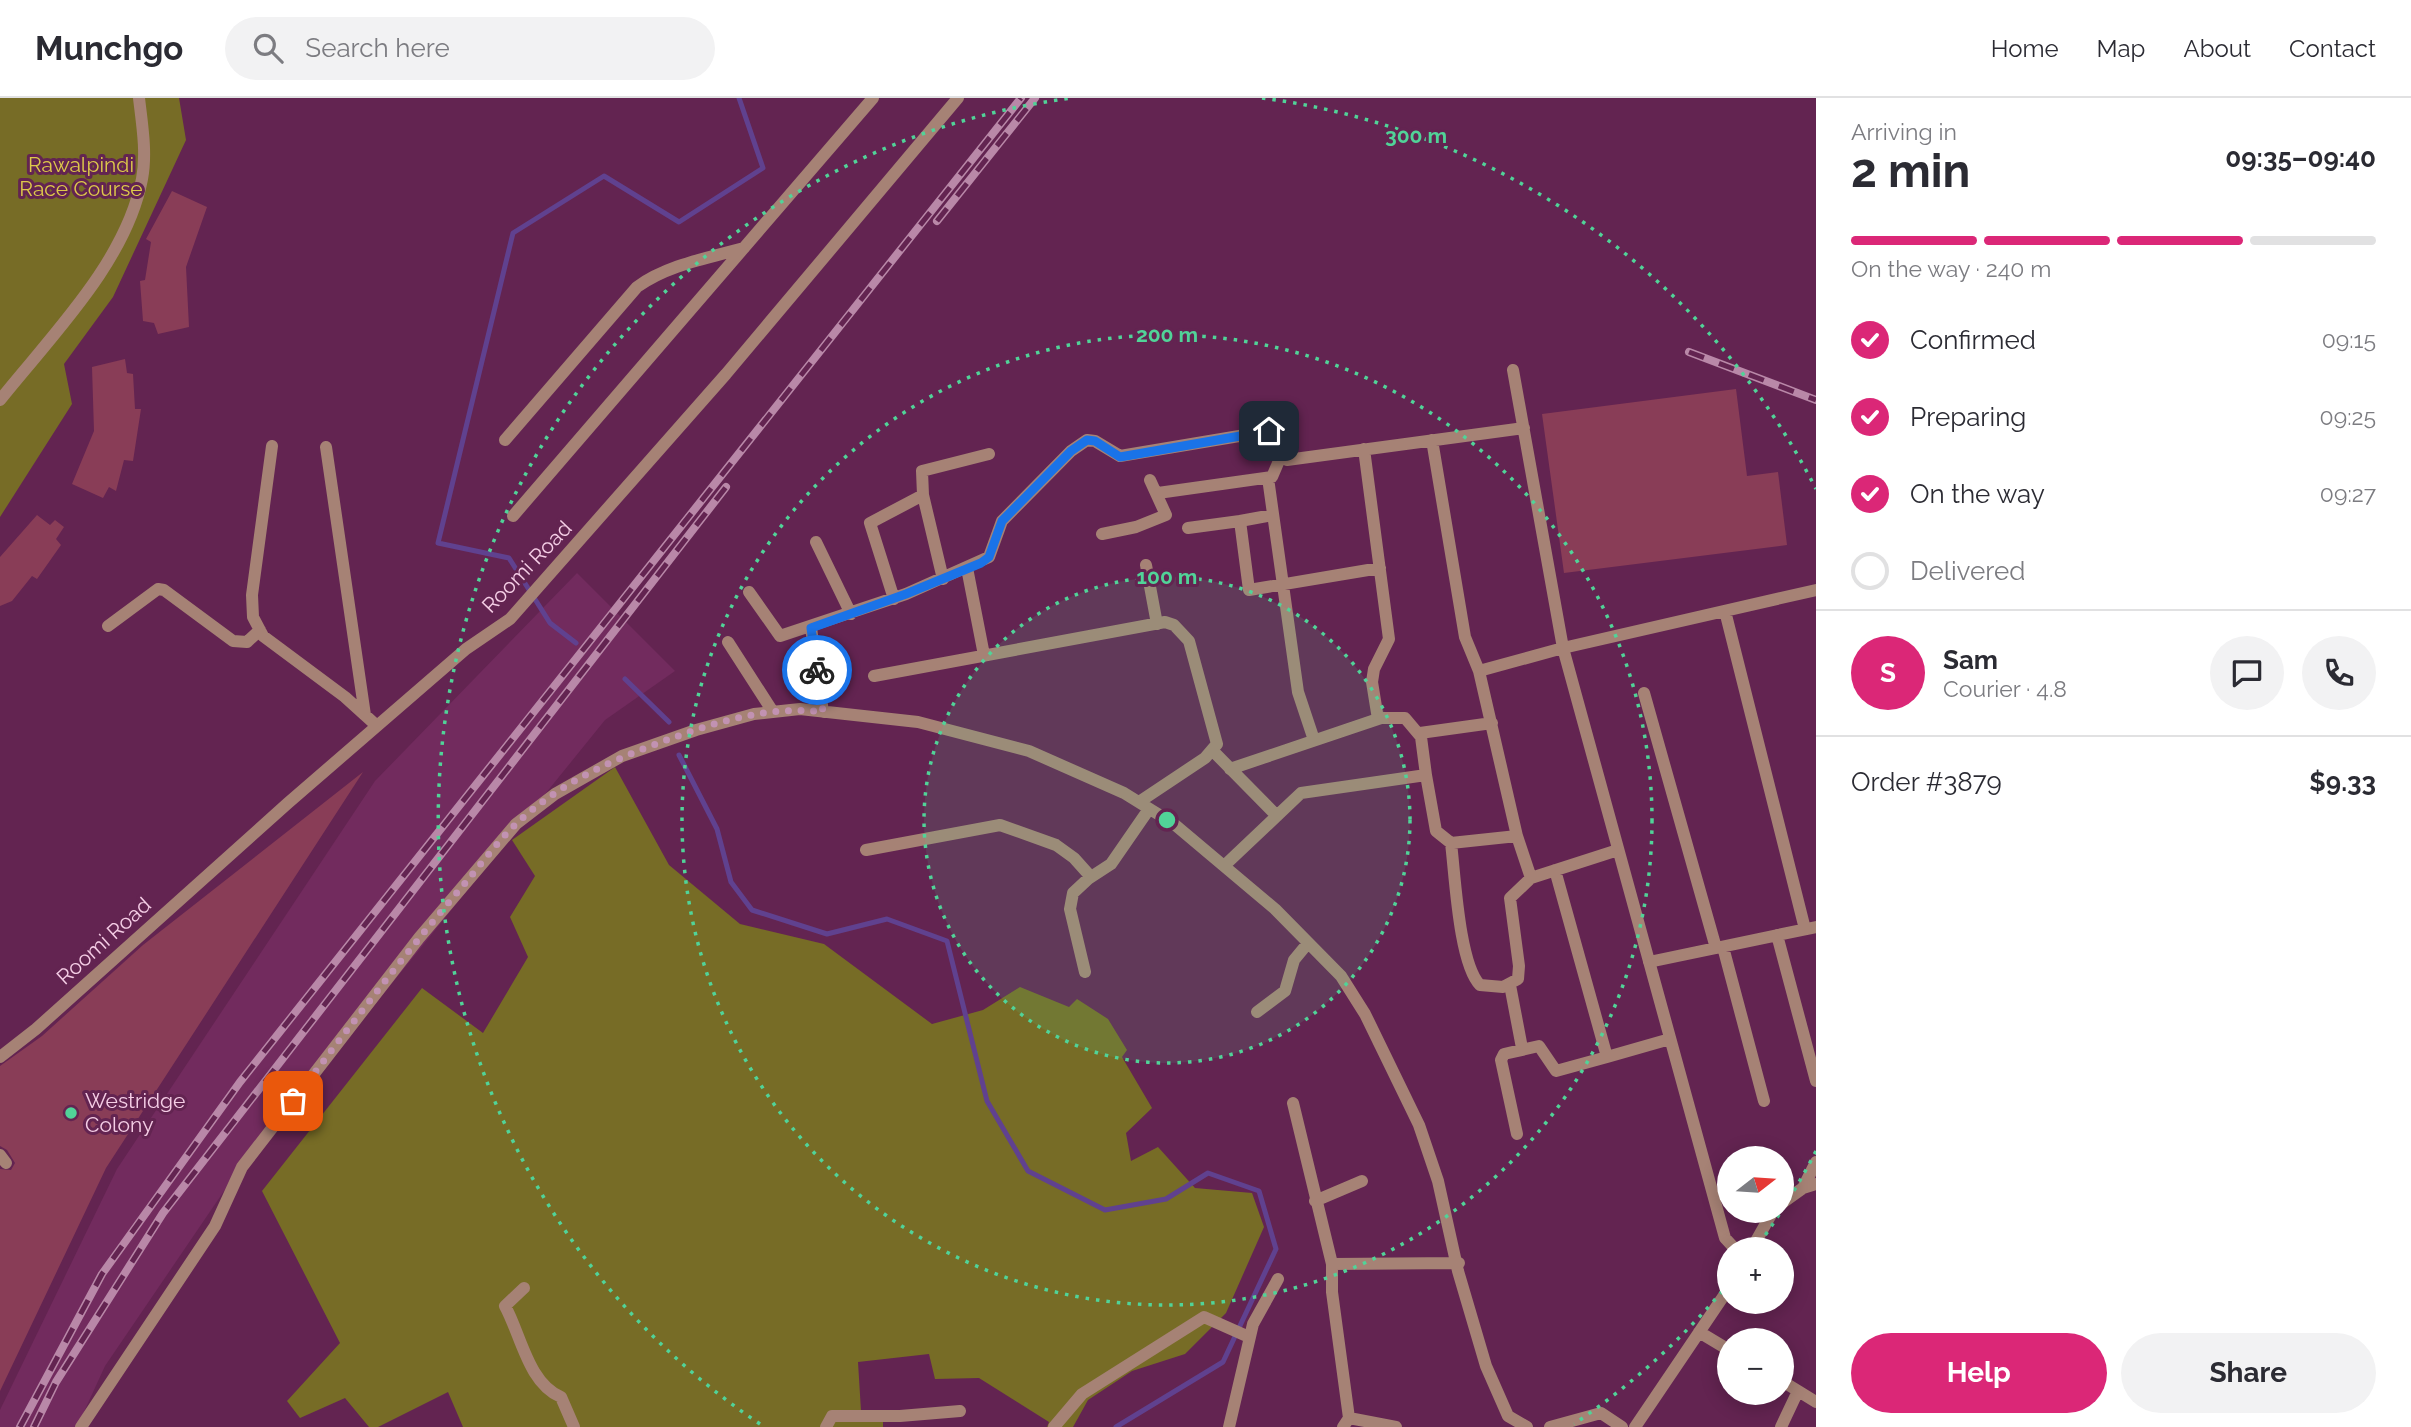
<!DOCTYPE html>
<html lang="en">
<head>
<meta charset="utf-8">
<style>
  body { margin:0; font-family:Raleway,sans-serif; background:#f2f2f3; color:#2b2b33; height:100vh; display:flex; flex-direction:column; font-size:26px; white-space:nowrap }
  * { box-sizing:border-box; margin:0 }
  p { font-size:23px; color:#7c7c81 }
  .icon { flex:none; width:38px; height:38px; fill:none; stroke:currentColor; stroke-width:2; stroke-linecap:round; stroke-linejoin:round }
  .map { position:relative; flex:1; overflow:hidden }
  .sheet { display:flex; flex-direction:column; background:#fff; width:595px }
  .sheet>* { flex:none }
  .needle { width:46px; rotate:73deg }
  .fabs { position:absolute; left:1717px; top:1048px; display:grid; gap:14px }
  .fabs a { display:grid; place-items:center; width:77px; height:77px; border-radius:50%; background:#fff; box-shadow:0 4px 18px #0003; font-size:35px }
  .pin { position:absolute; display:grid; place-items:center; width:60px; height:60px; color:#fff; margin:-30px; border-radius:14px; box-shadow:0 4px 10px #0006 }
  .courier { position:absolute; display:grid; place-items:center; width:70px; height:70px; margin:-35px; border:5px solid #1a73e8; border-radius:50%; background:#fff; color:#222; box-shadow:0 2px 9px #0007 }
  .headline em { font-style:normal; font-weight:700 }
  .headline div { display:flex; flex-direction:column-reverse }
  .headline { display:flex; align-items:center; justify-content:space-between; height:119px; padding:0 35px }
  h1 { font-size:46px; font-weight:700; line-height:52px }
  .bar { display:grid; grid-template-columns:repeat(4,1fr); gap:10px 7px; align-content:center; height:84px; padding:0 35px }
  .bar i { height:9px; border-radius:5px; background:#e1e1e2 }
  .bar .on { background:#db2777 }
  .bar p { grid-column:span 4 }
  .line { display:flex; align-items:center; gap:18px; padding:0 35px; border-top:2px solid #e1e1e2 }
  .line div { flex:1 }
  .round { display:grid; place-items:center; flex:none; width:74px; height:74px; border-radius:37px; background:#f2f2f3 }
  ol { padding:0 35px; list-style:none }
  li { display:flex; align-items:center; gap:21px; height:77px }
  li p { margin-inline-start:auto }
  li .icon { padding:7px; border-radius:50%; background:#db2777; color:#fff; stroke-width:4 }
  li:last-child { color:#7c7c81 }
  li i { width:38px; height:38px; border:4px solid #e1e1e2; border-radius:50% }
  .action { display:flex; gap:14px; margin-top:auto; padding:14px 35px }
  .action a { flex:1; height:80px; border-radius:42px; background:#db2777; color:#fff; font-size:28px; font-weight:700; line-height:80px; text-align:center }
  .action a+a { background:#f2f2f3; color:#2b2b33 }
  header { display:flex; align-items:center; gap:42px; box-sizing:border-box; height:98px; padding:0 35px; background:#fff; border-bottom:2px solid #e1e1e2 }
  header strong { font-size:33px }
  nav { display:flex; gap:38px; margin-inline-start:auto; font-size:24px }
  .search { width:490px; height:63px; background:#f2f2f3; display:flex; align-items:center; gap:18px; box-sizing:border-box; padding:0 24px; border-radius:38px; color:#7c7c81; font-size:26px }
  main { display:flex; flex:1; min-height:0 }
  .map>svg:first-child { display:block }
  .built { fill:#722b5e }
  .green { fill:#776c26 }
  .lines { fill:none; stroke-linecap:round; stroke-linejoin:round }
  .stream { stroke:#60418f; stroke-width:5 }
  .building { fill:#893d57 }
  .minor { stroke:#a68275; stroke-width:12 }
  .rail-casing { stroke:#b988a8; stroke-width:8 }
  .rail { stroke:#632451; stroke-width:5; stroke-dasharray:16; stroke-linecap:butt }
  .done { stroke:#c292b2; stroke-width:7; stroke-dasharray:0 12.6 }
  .route { stroke:#1a73e8; stroke-width:9 }
  .ring { fill:none; stroke:#51d398; stroke-width:3.5; stroke-dasharray:3.5 7 }
  .poi-dot { fill:#51d398; stroke:#632451; stroke-width:2.5 }
  .labels { text-anchor:middle; stroke-width:6; stroke-linejoin:round; paint-order:stroke }
  .park-label { font-size:21px; fill:#ddc94a; stroke:#632451 }
  .street-label { font-size:21px; fill:#f5cee6; stroke:#632451 }
  .poi-label { font-size:21px; fill:#f5cee6; stroke:#632451; text-anchor:start }
  .centre { fill:#51d398; stroke:#632451; stroke-width:3.5 }
  .ring-label { font-size:21px; text-anchor:middle; font-weight:bold; fill:#51d398; stroke:#632451; stroke-width:6; stroke-linejoin:round; paint-order:stroke }
</style>
</head>
<body>
<header>
<strong>Munchgo</strong>
<div class="search"><svg class="icon" aria-label="search" viewBox="0 0 24 24"><circle cx="10" cy="10" r="6"/><path d="M15 15l6 6"/></svg>Search here</div>
<nav><a>Home</a><a>Map</a><a>About</a><a>Contact</a></nav>
</header>
<main>
<div class="map">
<svg width="1816" height="1329" viewBox="0 0 1816 1329">
  <rect width="100%" height="100%" fill="#632451"/>
  <path class="built" d="M577,475l98,98 -70,49 -381,471 -119,175 -28,61h-77v-17l117,-241 258,-388z"/>
  <path class="green" d="M0,0h179l7,42 -73,157 -49,67 8,40 -72,113z
    M615,669l54,98 71,59 84,20 108,80 51,-14 37,-23 49,20 8,-8 31,20 19,31 -5,7 30,51 -26,25 5,28 27,-14 37,41 57,5 12,34 -38,86 -41,41 -53,17 -44,29 -15,27h-26l2,-5 -70,-44 -44,1 -6,-25 -71,8 3,49 22,10v6h-420l-15,-35 -70,35h-9l-24,-29 -45,20 -13,-17 53,-58 -78,-152 160,-203 61,45 45,-76 -18,-40 25,-41 -23,-36z"/>
  <g class="lines">
    <path class="stream" d="M576,545l-26,-20 -41,-65 -71,-15 75,-310 91,-57 75,46 84,-54 -24,-70
      M625,581l44,43
      M679,657l38,74 14,53 21,28 75,24 60,-15 60,22 40,160 41,70 77,39 61,-11 42,-26 51,18 17,58 -53,113 -107,65"/>
  </g>
  <path class="building" d="M172,93l35,16 -21,60 3,60 -31,7 -4,-11 -11,-2 -3,-40 5,-1 6,-38 -5,-3z
    M125,261l2,14 6,1 2,35h6l-8,52 -9,-1 -8,31 -7,-4 -6,11 -31,-14 22,-53 -2,-64z
    M1736,291l11,87 31,-4 9,73 -223,28 -22,-159z
    M37,417l13,10 5,-5 9,7 -8,12 5,6 -24,34 -5,-3 -20,25 -12,5v-49z
    M363,674l-257,396 -106,223v-222l11,1 4,-7 -8,-13 -7,-4v-80l42,-30 101,-91z"/>
  <g class="lines">
    <path class="minor" d="M1513,272l50,278 253,-58
      M0,302c51,-64 126,-138 142,-221 5,-26 0,-55 -3,-81
      M505,342l132,-153c30,-22 71,-29 107,-39
      M1432,342l33,197 14,34
      M272,348l-20,149 1,22 10,19 82,61 32,29
      M326,349l39,268
      M1364,351l25,190 -15,30 -2,13 6,37
      M1268,380l30,214 16,48
      M1158,395l114,-16 9,-21
      M1273,417l-33,6 9,69 131,-22
      M513,418l360,-418
      M1188,430l52,-7
      M1102,436l34,-7 30,-12 -16,-35
      M816,444l35,72
      M1146,467l11,59
      M967,470l17,87
      M943,481l-20,-84 -1,-24 67,-17
      M749,494l31,44 126,-42 83,-37 13,-36 69,-70 16,-11 8,1 25,15 149,-25 12,25 6,4 237,-32
      M894,501l-24,-76 53,-28
      M1725,513l80,318
      M108,528l50,-37 6,1 69,51 14,1 13,-12
      M811,530l12,84
      M728,544l45,70
      M874,578l291,-54 9,3 15,16 28,103 -12,14 -66,44
      M1644,595l72,255
      M1420,635l72,-10
      M1213,653l64,65
      M1230,671l151,-51h24l16,19 5,38
      M1517,738l14,42 87,-28
      M1451,745c4,32 8,121 29,142l23,2 15,-8 1,-13 -9,-68 21,-20
      M866,752l134,-25 56,20 18,13 17,19
      M1225,767l76,-72 125,-18 10,56 15,12 66,-7 -38,-165 84,-23 162,590 11,12
      M1555,772l52,187 63,-18
      M1777,837l39,146
      M1723,849l41,154
      M1649,864l167,-35
      M1085,874l-15,-63 3,-16 15,-14 23,-15 38,-55
      M1510,887l12,63
      M1257,914l28,-21 9,-31 14,-17
      M0,959l36,-28 252,-226 178,-154 44,-30 216,-245 232,-276
      M1293,1005l39,161
      M1517,1036l-16,-74 3,-6 35,-8 17,25 51,-14
      M0,1057l6,8
      M1803,1090l13,-26
      M1315,1103l47,-20
      M1782,1105l21,-15 13,-4
      M1751,1152l22,-39
      M524,1190l-19,18c16,29 23,77 56,91l13,30
      M1699,1234l30,18
      M1782,1283l34,21
      M1349,1320l-17,-126v-28l127,-1
      M81,1329l134,-201 27,-59 177,-229 97,-114 39,-30 67,-38 74,-26 58,-16 46,-5 118,13 111,29 95,42 50,31 101,85 66,67 24,38 54,111 19,56 20,90 28,95 22,50 19,11
      M826,1329l6,-11h68l60,-5
      M1054,1329l28,-33 122,-77 45,20
      M1229,1329l24,-103 25,-45
      M1343,1329l6,-9 47,9
      M1550,1329l51,-14 21,14
      M1635,1329l94,-139
      M1781,1329l17,-36"/>
    <g class="rail-casing">
      <path id="rail" d="M937,123l98,-123
        M1689,254l127,48
        M20,1329l82,-153 138,-192 781,-984
        M34,1329l22,-45 107,-169 563,-726"/>
    </g>
    <use href="#rail" class="rail"/>
  </g>
  <g class="lines">
    <path class="done" d="M293,1003c55,-72 109,-144 168,-213 18,-21 35,-45 55,-64 45,-43 105,-68 162,-88 47,-17 96,-30 145,-24l-6,-42"/>
    <path class="route" d="M817,572l-6,-42 95,-34 75,-31 8,-6 13,-36 69,-70 16,-11 8,1 25,16 149,-26"/>
  </g>
  <circle cx="1167" cy="722" r="243" fill="#51d398" fill-opacity=".12"/>
  <g class="ring">
    <circle cx="1167" cy="722" r="243"/>
    <circle cx="1167" cy="722" r="485"/>
    <path d="M1816 1053A728 728 0 0 1 1756 1150M1729 1185A728 728 0 0 1 1574 1326M760 1326A728 728 0 0 1 1072 0M1262 0A728 728 0 0 1 1816 391"/>
  </g>
  <circle class="poi-dot" cx="71" cy="1015" r="7"/>
  <g class="labels">
    <g class="park-label">
      <text x="81" y="74">Rawalpindi<tspan x="81" dy="24">Race Course</tspan></text>
    </g>
    <g class="street-label">
      <text transform="translate(527 469) rotate(-46)" y="7">Roomi Road</text>
      <text transform="translate(104 843) rotate(-42)" y="7">Roomi Road</text>
    </g>
    <g class="poi-label">
      <text x="85" y="1010">Westridge<tspan x="85" dy="24">Colony</tspan></text>
    </g>
  </g>
  <circle cx="1167" cy="722" r="10" class="centre"/>
  <g class="ring-label">
    <text x="1416" y="45">300 m</text>
    <text x="1167" y="244">200 m</text>
    <text x="1167" y="486">100 m</text>
  </g>
</svg>
<div class="fabs">
<a><svg class="needle" viewBox="-14 -14 28 28"><path d="M0-13l5 13h-10z" fill="#e53935"/><path d="M0 13l5-13h-10z" fill="#7c7c81"/></svg></a>
<a>+</a>
<a>−</a>
</div>
<div class="pin" style="left:293px;top:1003px;background:#ea580c"><svg class="icon" aria-label="bag" viewBox="0 0 24 24"><path d="M5 8h14l-1 12H6zM9 8a3 3 0 0 1 6 0"/></svg></div>
<div class="pin" style="left:1269px;top:333px;background:#1f2937"><svg class="icon" aria-label="home" viewBox="0 0 24 24"><path d="M3 11l9-7 9 7M6 9v11h12V9"/></svg></div>
<div class="courier" style="left:817px;top:572px"><svg class="icon" aria-label="bike" viewBox="0 0 24 24"><circle cx="6" cy="16" r="4"/><circle cx="18" cy="16" r="4"/><path d="M6 16l4-8h5l3 8M10 8l3 8H6M13 5h3"/></svg></div>
</div>
<section class="sheet">
<div class="headline"><div><h1>2 min</h1><p>Arriving in</p></div><em>09:35–09:40</em></div>
<div class="bar"><i class="on"></i><i class="on"></i><i class="on"></i><i></i><p>On the way · 240 m</p></div>
<ol>
<li><svg class="icon" aria-label="check" viewBox="0 0 24 24"><path d="M5 12l5 5 9-10"/></svg>Confirmed<p>09:15</p></li>
<li><svg class="icon" aria-label="check" viewBox="0 0 24 24"><path d="M5 12l5 5 9-10"/></svg>Preparing<p>09:25</p></li>
<li><svg class="icon" aria-label="check" viewBox="0 0 24 24"><path d="M5 12l5 5 9-10"/></svg>On the way<p>09:27</p></li>
<li><i></i>Delivered</li>
</ol>
<div class="line" style="height:126px"><b class="round" style="background:#db2777;color:#fff">S</b><div><b>Sam</b><p>Courier · 4.8</p></div><a class="round"><svg class="icon" aria-label="chat" viewBox="0 0 24 24"><path d="M4 5h16v11H9l-5 4z"/></svg></a><a class="round"><svg class="icon" aria-label="phone" viewBox="0 0 24 24"><path d="M5 4h4l2 5-3 2q2 4 5 5l2-3 5 2v4C11 20 4 13 5 4z"/></svg></a></div>
<div class="line" style="height:91px"><div>Order #3879</div><b>$9.33</b></div>
<div class="action"><a>Help</a><a>Share</a></div>
</section>
</main>
</body>
</html>
